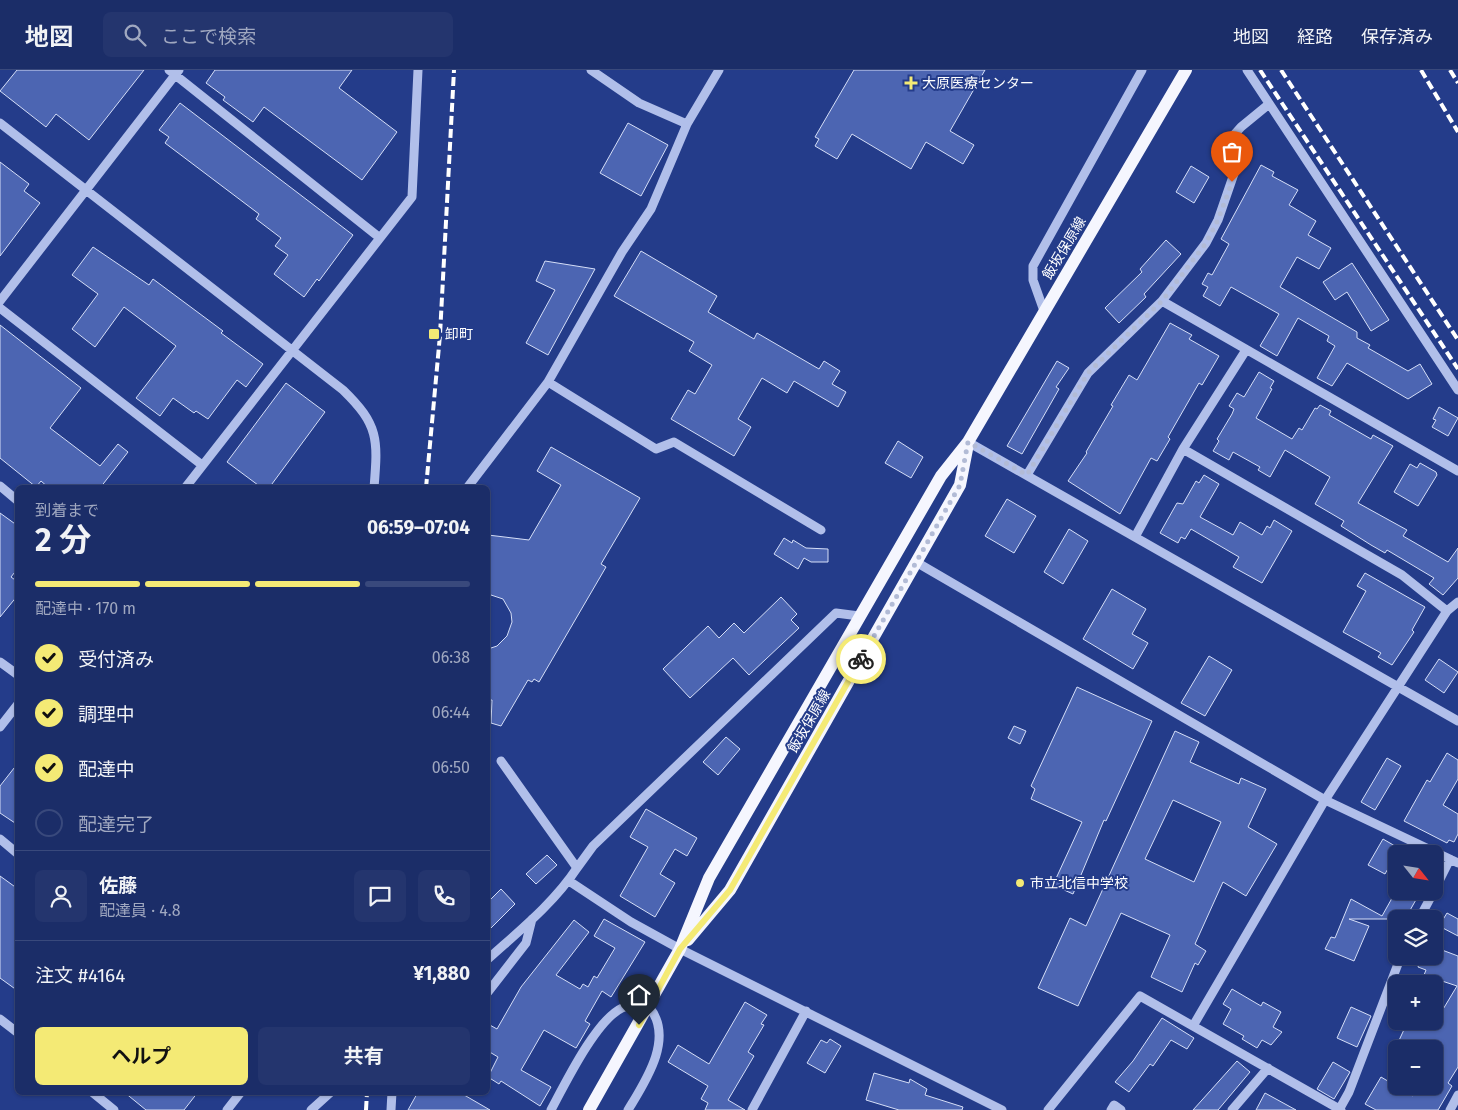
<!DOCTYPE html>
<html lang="ja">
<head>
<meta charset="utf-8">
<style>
  body { margin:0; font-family:"Fira Sans","Noto Sans JP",sans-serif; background:#24356e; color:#f1f3f6; height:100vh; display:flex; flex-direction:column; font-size:19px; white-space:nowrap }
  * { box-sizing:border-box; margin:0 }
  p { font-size:16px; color:#a0a8c0 }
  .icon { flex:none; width:28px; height:28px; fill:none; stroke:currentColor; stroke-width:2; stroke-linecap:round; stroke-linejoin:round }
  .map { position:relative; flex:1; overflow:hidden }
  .panel { position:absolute; left:15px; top:415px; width:475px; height:610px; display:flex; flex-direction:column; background:#1b2d68; border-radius:8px; box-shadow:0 1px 4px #0004,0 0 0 1px #39497c }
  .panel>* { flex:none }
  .needle { width:32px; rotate:120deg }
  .controls { position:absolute; left:1388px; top:775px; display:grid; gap:10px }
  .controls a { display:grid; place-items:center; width:55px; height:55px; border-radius:8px; background:#1b2d68; box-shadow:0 1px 4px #0004,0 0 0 1px #39497c; font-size:25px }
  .pin { position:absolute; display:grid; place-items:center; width:42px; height:42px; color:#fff; margin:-51px -21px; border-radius:50% 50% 50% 0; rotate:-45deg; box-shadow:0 0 5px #0007 }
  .pin .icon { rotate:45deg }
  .courier { position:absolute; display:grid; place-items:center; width:50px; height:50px; margin:-25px; border:4px solid #f4ea75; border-radius:50%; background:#fff; color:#222; box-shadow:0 1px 6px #0007 }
  .summary em { font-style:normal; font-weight:700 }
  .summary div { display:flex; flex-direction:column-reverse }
  .summary { display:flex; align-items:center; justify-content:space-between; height:85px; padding:0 20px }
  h1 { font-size:32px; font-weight:700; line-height:38px }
  .bar { display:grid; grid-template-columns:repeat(4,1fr); gap:8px 5px; align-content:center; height:60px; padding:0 20px }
  .bar i { height:6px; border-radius:4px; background:#39497c }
  .bar .current { background:#f4ea75 }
  .bar p { grid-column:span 4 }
  .line { display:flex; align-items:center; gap:12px; padding:0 20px; border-top:1px solid #39497c }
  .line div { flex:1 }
  .round { display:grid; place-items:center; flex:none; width:52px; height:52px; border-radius:8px; background:#24356e }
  ol { padding:0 20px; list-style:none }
  li { display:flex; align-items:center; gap:15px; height:55px }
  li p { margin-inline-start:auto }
  li .icon { padding:5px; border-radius:50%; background:#f4ea75; color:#111; stroke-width:4 }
  li:last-child { color:#a0a8c0 }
  li i { width:28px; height:28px; border:2px solid #39497c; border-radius:50% }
  .cta { display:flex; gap:10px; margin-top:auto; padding:10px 20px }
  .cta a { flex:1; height:58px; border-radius:8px; background:#f4ea75; color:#111; font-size:20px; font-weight:700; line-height:58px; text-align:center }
  .cta a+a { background:#24356e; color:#f1f3f6 }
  header { display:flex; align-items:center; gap:30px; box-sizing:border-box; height:70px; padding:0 25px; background:#1b2d68; border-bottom:1px solid #39497c }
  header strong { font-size:24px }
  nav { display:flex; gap:28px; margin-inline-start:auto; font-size:18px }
  .search { width:350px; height:45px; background:#24356e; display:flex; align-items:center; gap:12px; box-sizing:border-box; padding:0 18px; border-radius:8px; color:#a0a8c0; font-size:19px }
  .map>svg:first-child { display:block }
  .building { fill:#4c65b2; stroke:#d5def7; fill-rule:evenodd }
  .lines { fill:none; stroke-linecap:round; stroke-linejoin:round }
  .minor { stroke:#b1bfea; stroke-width:9 }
  .major { stroke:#f5f6fe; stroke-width:12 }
  .rail { stroke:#fff; stroke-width:4; stroke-dasharray:9 4; stroke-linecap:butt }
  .done { stroke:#b2bbd6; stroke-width:5; stroke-dasharray:0 9 }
  .route { stroke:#f4ea75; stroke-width:6 }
  .poi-dot { fill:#f4ea75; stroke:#243c8a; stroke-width:2 }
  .labels { text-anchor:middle; stroke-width:4; stroke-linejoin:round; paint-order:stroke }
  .poi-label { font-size:14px; fill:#fff; stroke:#243c8a; text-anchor:start }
  .street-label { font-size:14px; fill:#fff; stroke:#243c8a }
</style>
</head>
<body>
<header>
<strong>地図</strong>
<div class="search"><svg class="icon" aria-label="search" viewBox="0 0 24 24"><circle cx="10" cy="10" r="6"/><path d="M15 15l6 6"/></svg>ここで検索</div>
<nav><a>地図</a><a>経路</a><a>保存済み</a></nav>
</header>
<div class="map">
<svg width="1458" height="1040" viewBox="0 0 1458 1040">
  <rect width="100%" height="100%" fill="#243c8a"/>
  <path class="building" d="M17,0h127l-55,70 -33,-26 -10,13 -46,-36z
    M215,0h137l-13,18 58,44 -35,48 -98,-73 -11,15 -30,-22 2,-3 -19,-14z
    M854,0h131l-35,61 24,14 -11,19 -37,-22 -15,27 -59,-35 -15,25 -22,-13 4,-7 -4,-2z
    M180,33l173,132 -34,46 -2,-2 -13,18 -30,-23 14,-19 -13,-9 6,-8 -25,-19 3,-5 -94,-71 4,-6 -10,-7z
    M628,53l40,22 -27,51 -41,-23z
    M0,92l29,22 -5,7 16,12 -40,53z
    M1261,95l13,7 -2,4 26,14 -9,15 27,16 -8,14 23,13 -12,21 -22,-12 -17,30 77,45v6l13,7 -2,3 40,23 12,-7 12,20 -24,15 -61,-36 -15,23 -15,-8 18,-32 -8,-5 2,-5 -31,-18 -21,38 -17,-10 19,-32 -48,-27 -11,19 -17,-10 5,-9 -6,-3 6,-11 4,2 17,-31 -8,-5z
    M1191,96l18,11 -15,26 -18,-11z
    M1166,170l15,14 -37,40 2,3 -27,26 -14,-15 37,-36 -2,-3z
    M93,177l56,38 4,-6 70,52 -2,2 42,31 -17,23 -9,-7 -29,39 -12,-8 -2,2 -21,-15 -13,18 -24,-18 40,-52 -52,-39 -29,40 -23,-18 26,-35 -26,-19z
    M641,181l76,45 -9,16 46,27 3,-6 62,36 5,-8 16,10 -8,13 14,8 -8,15 -44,-26 -7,12 -25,-15 -24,41 13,8 -17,29 -63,-37 17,-29 7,4 17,-29 -23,-14 5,-9 -80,-46z
    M545,191l50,8 -47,86 -22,-12 29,-53 -19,-9z
    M1352,193l37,57 -18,11 -24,-39 -12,8 -12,-18z
    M1170,253l22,12 -3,4 30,17 -17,29 -3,-2 -31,54 2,2 -13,22 -6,-3 -31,56 -52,-33 19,-28 -1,-1 27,-46 -2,-1 18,-30 8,5z
    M0,255l81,63 -31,40 50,38 18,-22 10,8 -28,36h-51l-8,-7 -5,6 -36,-29z
    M1057,291l12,7 -13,19 3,2 -37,65 -15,-8z
    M1259,302l15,9 -4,7 2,1 -16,29 36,21 7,-11 3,2 13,-22 2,1 3,-4 11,6 -2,4 42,24 2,-4 20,11 -35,57 49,27 -4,6 45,26 10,-14v30l-15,17 -14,-11 5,-6 -47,-28 -2,3 -14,-8 -30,-19 3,-5 -29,-17 15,-27 -45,-27 -15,27 -12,-7 2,-3 -27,-15 -4,8 -16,-9 6,-10 -2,-2 15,-25 2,-5 -5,-3 8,-13 7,4z
    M286,313l39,29 -56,76h-7l-35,-26z
    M1439,337l19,11 -10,18 -16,-9 4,-7 -3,-1z
    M898,371l25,16 -12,21 -26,-15z
    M551,377l89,51 -39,66 5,3 -67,115 -5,-3 -2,3 -4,-2 -27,46 -10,-3 1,-23h-4v-51l9,-3 10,-10 5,-14 -1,-9 -8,-14 -15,-5v-59l41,5 32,-55 -24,-14z
    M1420,393l16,9 1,3 -19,31 -24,-14 16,-28 7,4z
    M1204,405l15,9 -19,33 33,18 7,-13 22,13 5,-9 3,2 4,-8 18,11 -30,52 -29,-16 6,-10 -48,-28 -6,10 -4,-2 -3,6 -18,-10 17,-30 6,1 13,-23 3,2z
    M1007,429l29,17 -22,37 -29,-17z
    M0,443l18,13v42l-7,9 7,5v13l-18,22z
    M1069,459l19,12 -25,43 -19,-12z
    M784,468l8,5 1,-3 13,8 22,1v13h-17l-7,-4 -6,11 -24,-15z
    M1365,503l60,34 -13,23 2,2 -22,33 -14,-8 3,-4 -38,-21 23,-41 -9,-5z
    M1112,519l34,20 -14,25 16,9 -15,26 -50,-30z
    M781,527l16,17 -6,6 8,8 -50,47 -16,-17 -43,40 -27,-29 45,-43 11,12 15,-15 10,10z
    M1209,586l23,14 -27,46 -24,-13z
    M1439,589l19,13 -14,21 -19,-13z
    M1077,617l75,34 -46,100 -2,-1 -31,74 -20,-9 29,-63 -51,-23 4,-10 -4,-3z
    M1014,656l12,5 -6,13 -12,-6z
    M1175,661l24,11 -9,20 49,22 2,-6 25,11 -18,38 29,17 -31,52 -23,-14 -28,62 11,7 -8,14 -3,-2 -13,29 -31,-15 19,-42 -49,-22 -43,93 -40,-18 32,-70 16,8zM1173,730l48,22 -27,60 -49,-23z
    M726,667l14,12 -22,26 -15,-13z
    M1447,683l11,7v19l-15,26 15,9v20l-4,8 -5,-2 -2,3 -43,-22 23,-41 3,2z
    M1387,688l14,8 -26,44 -14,-8z
    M18,693v62l-18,-12v-27z
    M646,739l51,29 -10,18 -12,-7 -15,25 15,9 -20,34 -35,-21 28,-49 -18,-10z
    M1383,769l12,7 -4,8 4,2 -10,18 -17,-9z
    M547,785l10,10 -21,19 -10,-10z
    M0,806l18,13v102l-18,-13z
    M501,819l14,15 -27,27v-29z
    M1396,821h25l-16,28h-56l20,7 -15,35 -29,-12 6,-12 4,1 16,-39 31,17z
    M1447,843l11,6v17l-19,-10z
    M604,849l41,23 -34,55 -9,-6 -17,30 5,3 -14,24 -32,-18 -23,40 30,17 -11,19 -39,-25 -2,3 -11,-7 10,-20 -10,-6v-27l9,5 24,-42 53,-67 15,12 -33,43 24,14 3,-5 5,3 6,-11 3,2 18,-30 -21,-12z
    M1434,877l24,9v111l-10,16 4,3 -14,24h-62l-11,-6 16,-27 32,19 6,-10h15v-37h-39l13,-28h28l21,-35 -33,-11 2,-5 -8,-3 3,-11h13z
    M1232,919l29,17 2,-4 18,10 -8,15 9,5 -11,13 -9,-5 -5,8 -15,-9 2,-3 -21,-12 8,-15 -8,-5z
    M745,932l22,13 -6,9 3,1 -16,27 6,4 -26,44 17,10h-40l3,-7 -7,-4 7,-13 -40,-24 10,-17 31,19z
    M1351,937l20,9 -14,31 -20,-9z
    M1162,948l32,20 -7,11 -16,-9 -18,26 -3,-2 -21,28 -14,-10 18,-21z
    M830,969l11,7 -16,27 -18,-10 14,-23 6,3z
    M1237,991l13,11 -32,38h-25z
    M1333,992l17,10 -16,27 -17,-10z
    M874,1003l35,10 1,-4 17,10 -2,6 38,12 -1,3h-63l-33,-10z
    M124,1022h74l-14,18h-38z
    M418,1022h41l31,18h-82z
    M1265,1023l31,17h-40z"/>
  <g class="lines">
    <path class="minor" d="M169,0l211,168 -195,250
      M591,0l48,33 48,21
      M719,0l-32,54 -36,85 -29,43 -74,130 108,67 18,-7 147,88
      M1247,0l211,320
      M0,53l343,267c36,35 35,49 31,98
      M380,168l32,-41 6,-127
      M0,231l179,-231
      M1162,231l296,170
      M0,238l202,157
      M1044,241l-11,-31v-14l109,-196
      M968,372l490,279
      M1183,379l219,126 45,36 -122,189 133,63
      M1027,405l61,-102 74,-72 44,-58 12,-23 19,-55 -4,-29 8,-9 28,-23
      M0,416l18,15
      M467,418l81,-106
      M1135,467l48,-88 63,-99
      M916,492l409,238 -132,226
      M1447,541l11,-9
      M0,592l18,13
      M0,657l18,-23
      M0,769l18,15
      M577,798l16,-22 243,-233 23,3
      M569,811l62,41 49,27 322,161
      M1434,821l16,-32
      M1419,849l15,-28
      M488,889c31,-28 66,-56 89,-91l-76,-107
      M488,922l38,-49 6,-24
      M0,949l18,14
      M92,1022l22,18
      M227,1040l14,-18
      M311,1040l20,-18
      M391,1040l1,-18
      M551,1040c14,-26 45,-90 71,-102 8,-4 18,-2 27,-1 26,31 -4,75 -21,103
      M752,1040l54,-99
      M1048,1040l92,-114 201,114
      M1111,1040l3,-5 7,5
      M1232,1040l36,-42
      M1339,1040l10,-18 52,-136
      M1450,1040l8,-15"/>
    <path class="major" d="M688,870l42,-50 230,-405 8,-41
      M589,1040l91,-161 29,-71 232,-402 27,-34 218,-372"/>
    <path class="rail" d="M1260,0l198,299
      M1281,0l177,270
      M1421,0l37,62
      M1450,0l8,13
      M426,418l14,-153 14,-265
      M366,1040l1,-18"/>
  </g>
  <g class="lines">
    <path class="done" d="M861,589l99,-174 8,-43 59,33 61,-102 74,-72 44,-58 12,-23 14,-38"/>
    <path class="route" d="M639,955l41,-76 50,-59 131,-231"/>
  </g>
  <g class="poi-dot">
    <path d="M908.5 5.5h5v5h5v5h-5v5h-5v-5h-5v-5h5z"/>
    <rect x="428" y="258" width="12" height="12" rx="2.5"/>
    <circle cx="1020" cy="813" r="5"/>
  </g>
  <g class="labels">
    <g class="poi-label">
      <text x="922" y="18">大原医療センター</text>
      <text x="445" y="269">卸町</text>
      <text x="1030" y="818">市立北信中学校</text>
    </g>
    <g class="street-label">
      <text transform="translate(1064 178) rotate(-59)" y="5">飯坂保原線</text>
      <text transform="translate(809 651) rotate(-60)" y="5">飯坂保原線</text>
    </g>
  </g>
</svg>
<div class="controls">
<a><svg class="needle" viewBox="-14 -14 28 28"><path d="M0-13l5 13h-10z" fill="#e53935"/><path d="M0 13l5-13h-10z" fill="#a0a8c0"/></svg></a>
<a><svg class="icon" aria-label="layers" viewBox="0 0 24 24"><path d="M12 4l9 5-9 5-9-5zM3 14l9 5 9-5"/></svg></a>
<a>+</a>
<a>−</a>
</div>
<div class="pin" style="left:1232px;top:112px;background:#ea580c"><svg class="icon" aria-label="bag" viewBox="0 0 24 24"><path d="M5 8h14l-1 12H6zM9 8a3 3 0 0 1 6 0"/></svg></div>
<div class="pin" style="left:639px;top:955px;background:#1f2937"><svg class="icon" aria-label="home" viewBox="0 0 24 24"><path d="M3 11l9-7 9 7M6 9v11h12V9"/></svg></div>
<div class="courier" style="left:861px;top:589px"><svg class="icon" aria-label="bike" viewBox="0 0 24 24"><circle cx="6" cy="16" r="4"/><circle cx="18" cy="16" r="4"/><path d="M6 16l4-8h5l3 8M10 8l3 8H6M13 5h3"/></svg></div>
<section class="panel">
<div class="summary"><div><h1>2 分</h1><p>到着まで</p></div><em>06:59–07:04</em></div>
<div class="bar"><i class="current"></i><i class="current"></i><i class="current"></i><i></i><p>配達中 · 170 m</p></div>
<ol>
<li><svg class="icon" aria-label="check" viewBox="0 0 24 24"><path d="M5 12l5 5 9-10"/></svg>受付済み<p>06:38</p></li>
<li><svg class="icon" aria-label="check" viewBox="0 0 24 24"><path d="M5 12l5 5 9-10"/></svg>調理中<p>06:44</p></li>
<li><svg class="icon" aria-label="check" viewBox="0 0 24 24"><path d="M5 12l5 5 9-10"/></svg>配達中<p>06:50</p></li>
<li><i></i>配達完了</li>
</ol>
<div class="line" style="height:90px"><a class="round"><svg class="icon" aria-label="person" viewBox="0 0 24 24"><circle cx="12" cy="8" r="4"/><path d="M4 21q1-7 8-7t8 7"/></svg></a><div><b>佐藤</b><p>配達員 · 4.8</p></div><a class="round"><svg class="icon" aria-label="chat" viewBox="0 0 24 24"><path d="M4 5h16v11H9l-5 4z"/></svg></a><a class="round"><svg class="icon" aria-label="phone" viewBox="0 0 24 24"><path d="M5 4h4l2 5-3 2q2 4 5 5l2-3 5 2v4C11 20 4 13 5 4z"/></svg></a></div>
<div class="line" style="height:65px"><div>注文 #4164</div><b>¥1,880</b></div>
<div class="cta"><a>ヘルプ</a><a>共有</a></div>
</section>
</div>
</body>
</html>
